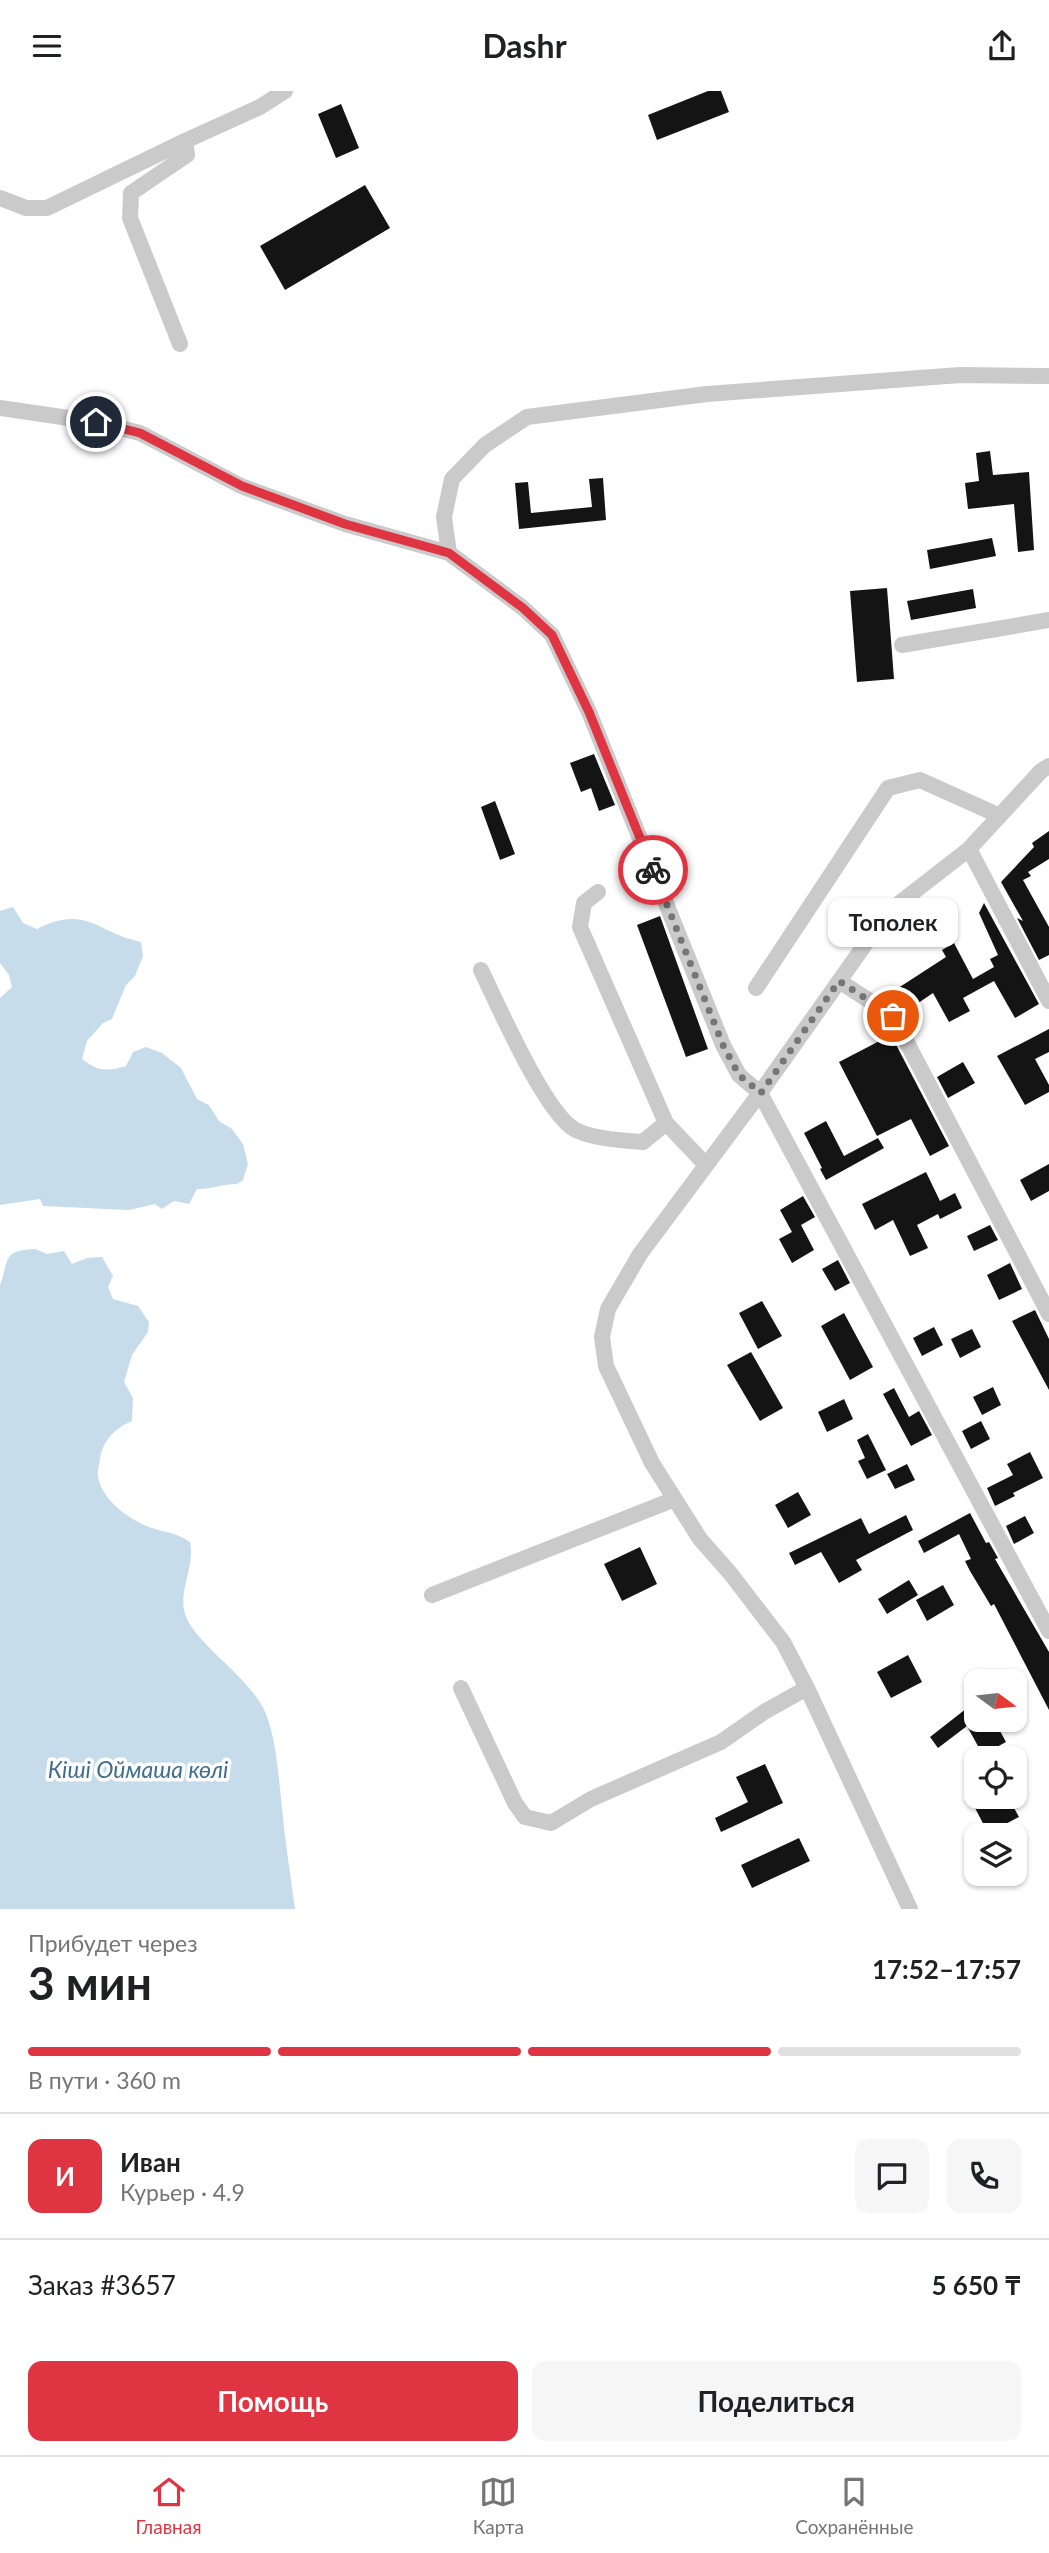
<!DOCTYPE html>
<html lang="ru">
<head>
<meta charset="utf-8">
<style>
  body { margin:0; font-family:Lato,sans-serif; background:#f6f6f6; color:#202124; height:100vh; display:flex; flex-direction:column; font-size:26px; white-space:nowrap }
  * { box-sizing:border-box; margin:0 }
  p { font-size:23px; color:#757577 }
  .icon { flex:none; width:38px; height:38px; fill:none; stroke:currentColor; stroke-width:2; stroke-linecap:round; stroke-linejoin:round }
  .map { position:relative; height:1818px; overflow:hidden }
  .sheet { display:flex; flex-direction:column; background:#fff; flex:1 }
  .sheet>* { flex:none }
  .needle { width:46px; rotate:105deg }
  .fabs { position:absolute; left:964px; top:1578px; display:grid; gap:14px }
  .fabs a { display:grid; place-items:center; width:63px; height:63px; border-radius:14px; background:#fff; box-shadow:0 2px 5px #0004; font-size:35px }
  .pin { position:absolute; display:grid; place-items:center; width:60px; height:60px; color:#fff; margin:-30px; border:4px solid #fff; border-radius:50%; box-shadow:0 2px 7px #0007 }
  .courier { position:absolute; display:grid; place-items:center; width:70px; height:70px; margin:-35px; border:5px solid #df3441; border-radius:50%; background:#fff; color:#222; box-shadow:0 2px 9px #0007 }
  .bubble { position:absolute; height:49px; border-radius:14px; background:#fff; box-shadow:0 2px 5px #0004; font-size:23px; font-weight:700; line-height:49px; text-align:center }
  .headline em { font-style:normal; font-weight:700 }
  .headline div { display:flex; flex-direction:column-reverse }
  .headline { display:flex; align-items:center; justify-content:space-between; height:119px; padding:0 28px }
  h1 { font-size:46px; font-weight:700; line-height:52px }
  .bar { display:grid; grid-template-columns:repeat(4,1fr); gap:10px 7px; align-content:center; height:84px; padding:0 28px }
  .bar i { height:9px; border-radius:5px; background:#e0e0e0 }
  .bar .active { background:#df3441 }
  .bar p { grid-column:span 4 }
  .line { display:flex; align-items:center; gap:18px; padding:0 28px; border-top:2px solid #e0e0e0 }
  .line div { flex:1 }
  .round { display:grid; place-items:center; flex:none; width:74px; height:74px; border-radius:14px; background:#f6f6f6 }
  .cta { display:flex; gap:14px; margin-top:auto; padding:14px 28px }
  .cta a { flex:1; height:80px; border-radius:14px; background:#df3441; color:#fff; font-size:28px; font-weight:700; line-height:80px; text-align:center }
  .cta a+a { background:#f6f6f6; color:#202124 }
  header { display:flex; justify-content:space-between; align-items:center; height:91px; padding:0 28px; background:#fff; font-size:32px; font-weight:700 }
  .dock { display:flex; justify-content:space-around; align-items:center; height:98px; border-top:2px solid #e0e0e0; background:#fff; font-size:19px; color:#757577 }
  .dock a { display:grid; justify-items:center; gap:4px }
  .dock .active { color:#df3441 }
  .map>svg:first-child { display:block }
  .water { fill:#c7dcea }
  .building { fill:#141414 }
  .lines { fill:none; stroke-linecap:round; stroke-linejoin:round }
  .minor { stroke:#cacaca; stroke-width:16 }
  .done { stroke:#767676; stroke-width:7; stroke-dasharray:0 12.6 }
  .route { stroke:#df3441; stroke-width:9 }
  .labels { text-anchor:middle; stroke-width:7; stroke-linejoin:round; paint-order:stroke }
  .water-label { font-size:23px; font-style:italic; fill:#3e6e8c; stroke:#fff }
</style>
</head>
<body>
<header><svg class="icon" aria-label="menu" viewBox="0 0 24 24"><path d="M4 6h16M4 12h16M4 18h16"/></svg>Dashr<svg class="icon" aria-label="share" viewBox="0 0 24 24"><path d="M12 15V3M7 8l5-5 5 5M5 13v7h14v-7"/></svg></header>
<div class="map">
<svg width="1049" height="1818" viewBox="0 0 1049 1818">
  <rect width="100%" height="100%" fill="#fff"/>
  <path class="water" d="M13,816l10,16 14,6c50,-25 60,4 104,13l2,14 -8,20 -9,9 -14,34 -9,4 -16,18 -5,18c15,12 25,13 44,7l7,-14 13,-5 16,6 19,15 16,31 12,6 10,16 13,8 11,15 5,20 -5,16 -6,4c-14,0 -25,5 -40,5l-8,15 -15,-3 -12,8 -7,-5 -26,6 -86,-4 -3,-7 -40,6v-207l12,-11 -3,-12 -9,-12v-52z
    M35,1158l12,5 17,-3 8,13 15,-6 15,-1 11,19 -5,11 5,12 25,7 11,16 -1,10 -16,23 -8,27 9,16 -1,23c-17,7 -30,20 -32,39 -1,5 -3,12 -2,16 3,25 36,47 57,53 14,4 24,5 35,13 5,23 -10,45 -6,68 6,32 67,66 82,104 10,26 12,57 15,84 3,37 9,74 14,111h-295v-624c10,-26 1,-34 35,-36z"/>
  <path class="building" d="M708,0h13l8,21 -72,28 -9,-25z
    M341,13l18,44 -23,10 -18,-44z
    M365,94l25,43 -105,62 -25,-44z
    M990,360l3,24 36,-3 5,78 -16,2 -4,-48 -46,5 -3,-26 14,-2 -3,-28z
    M603,387l3,42 -87,9 -4,-46 13,-1 3,31 61,-6 -3,-28z
    M992,447l4,18 -66,13 -3,-19z
    M887,497l7,91 -37,3 -7,-91z
    M973,498l3,19 -65,12 -4,-19z
    M594,663l21,51 -16,6 -8,-23 -10,4 -11,-29z
    M495,710l20,53 -15,6 -19,-53z
    M1049,740v28l-21,13 3,4 -8,4 26,47v28l-10,5 -22,-42 6,3 -22,-39 33,-35 -2,-4z
    M984,812l55,101 -24,14 -21,-37 -31,17 7,13 -21,11 -16,-29 -28,19 -13,-20 54,-35 -4,-7 12,-7 19,36 21,-12 -4,-8 8,-4 -19,-42z
    M660,825l48,133 -22,8 -49,-132z
    M1049,938v23l-14,7 14,26v7l-24,13 -28,-49z
    M891,944l58,111 -19,10 -19,-37 -34,17 -38,-74z
    M963,971l12,21 -27,15 -11,-21z
    M826,1030l18,35 34,-18 6,10 -58,32 -6,-11 2,-1 -18,-35z
    M1049,1073v27l-18,10 -11,-21z
    M926,1081l14,29 15,-8 7,15 -22,11 -2,-5 -21,11 11,23 -18,8 -17,-36 -18,10 -13,-26z
    M803,1105l12,21 -14,8 13,25 -22,13 -13,-24 13,-7 -12,-22z
    M990,1134l8,15 -24,11 -7,-15z
    M838,1169l12,23 -15,8 -13,-22z
    M1010,1172l12,26 -23,11 -12,-25z
    M762,1210l20,35 -24,13 -19,-36z
    M1035,1219l14,29v51l-37,-69z
    M844,1222l29,54 -23,13 -29,-54z
    M934,1236l9,18 -21,11 -9,-18z
    M972,1238l9,18 -21,11 -9,-19z
    M751,1261l32,56 -23,13 -33,-56z
    M993,1296l8,18 -19,10 -9,-18z
    M894,1297l15,29 10,-6 13,24 -21,11 -28,-52z
    M844,1308l9,20 -26,13 -9,-20z
    M981,1330l9,18 -19,10 -9,-18z
    M868,1343l18,36 -19,9 -9,-18 7,-3 -8,-18z
    M1030,1361l13,26 -30,15 2,3 -20,10 -8,-18 26,-13 -6,-11z
    M907,1373l8,16 -20,9 -8,-15z
    M798,1401l13,23 -23,13 -13,-23z
    M970,1422l16,30 3,-1 9,16 -3,1 54,93v58l-55,-106 -3,2 -21,-35 -5,-10 6,-2 -12,-25 -35,19 -6,-12z
    M906,1424l7,15 -57,30 6,10 -23,13 -18,-31 -26,13 -6,-12 72,-35 8,16z
    M1025,1425l9,17 -20,11 -8,-18z
    M640,1456l17,37 -35,17 -18,-37z
    M909,1489l9,15 -31,19 -9,-15z
    M943,1494l11,20 -27,16 -11,-21z
    M908,1564l14,27 -31,16 -14,-26z
    M976,1610v27l18,-8 12,22 -11,6 5,11h-15l-18,-33 -29,22 -8,-11z
    M765,1673l18,39 -62,29 -6,-14 33,-16 -12,-25z
    M992,1706h16l11,20 -31,16 -14,-27z
    M799,1747l11,23 -58,27 -11,-23z"/>
  <g class="lines">
    <path class="minor" d="M0,107l26,10h21l138,-67 75,-34 25,-16
      M180,253l-50,-126 1,-25 56,-38 -2,-14
      M1049,285l-89,-1 -253,19 -180,23 -42,28 -33,34 -8,38 5,36 74,55 29,27 37,77 134,333 16,30 21,18 289,538
      M0,317l96,14 44,11 101,53 104,38 104,29
      M902,554l147,-25
      M969,758l80,152
      M598,801l-14,11 -4,24 86,196 40,42
      M481,879c17,35 63,141 93,159 15,9 51,12 69,13l23,-19
      M839,890l54,35 156,298
      M756,897l132,-200 32,-8 80,36
      M432,1504l243,-96
      M461,1597l54,115 10,14 26,6 40,-24 130,-57 43,-30 43,-24
      M910,1818l-103,-221 -24,-46 -53,-69 -30,-34 -48,-76 -46,-97 -4,-29 6,-28 32,-55 120,-161 128,-181 81,-63 72,-78 8,-5"/>
  </g>
  <g class="lines">
    <path class="done" d="M653,779l70,175 16,30 22,18 78,-112 54,35"/>
    <path class="route" d="M96,331l44,11 102,53 103,38 104,29 74,55 29,27 37,77 64,158"/>
  </g>
  <g class="labels">
    <g class="water-label">
      <text x="138" y="1687">Кіші Оймаша көлi</text>
    </g>
  </g>
</svg>
<div class="fabs">
<a><svg class="needle" viewBox="-14 -14 28 28"><path d="M0-13l5 13h-10z" fill="#e53935"/><path d="M0 13l5-13h-10z" fill="#757577"/></svg></a>
<a><svg class="icon" aria-label="locate" viewBox="0 0 24 24"><circle cx="12" cy="12" r="6"/><path d="M12 2v4M12 18v4M2 12h4M18 12h4"/></svg></a>
<a><svg class="icon" aria-label="layers" viewBox="0 0 24 24"><path d="M12 4l9 5-9 5-9-5zM3 14l9 5 9-5"/></svg></a>
</div>
<div class="pin" style="left:893px;top:925px;background:#ea580c"><svg class="icon" aria-label="bag" viewBox="0 0 24 24"><path d="M5 8h14l-1 12H6zM9 8a3 3 0 0 1 6 0"/></svg></div>
<div class="pin" style="left:96px;top:331px;background:#1f2937"><svg class="icon" aria-label="home" viewBox="0 0 24 24"><path d="M3 11l9-7 9 7M6 9v11h12V9"/></svg></div>
<div class="courier" style="left:653px;top:779px"><svg class="icon" aria-label="bike" viewBox="0 0 24 24"><circle cx="6" cy="16" r="4"/><circle cx="18" cy="16" r="4"/><path d="M6 16l4-8h5l3 8M10 8l3 8H6M13 5h3"/></svg></div>
<div class="bubble" style="left:828px;top:807px;width:130px">Тополек</div>
</div>
<section class="sheet">
<div class="headline"><div><h1>3 мин</h1><p>Прибудет через</p></div><em>17:52–17:57</em></div>
<div class="bar"><i class="active"></i><i class="active"></i><i class="active"></i><i></i><p>В пути · 360 m</p></div>
<div class="line" style="height:126px"><b class="round" style="background:#df3441;color:#fff">И</b><div><b>Иван</b><p>Курьер · 4.9</p></div><a class="round"><svg class="icon" aria-label="chat" viewBox="0 0 24 24"><path d="M4 5h16v11H9l-5 4z"/></svg></a><a class="round"><svg class="icon" aria-label="phone" viewBox="0 0 24 24"><path d="M5 4h4l2 5-3 2q2 4 5 5l2-3 5 2v4C11 20 4 13 5 4z"/></svg></a></div>
<div class="line" style="height:91px"><div>Заказ #3657</div><b>5 650 ₸</b></div>
<div class="cta"><a>Помощь</a><a>Поделиться</a></div>
</section>
<nav class="dock">
<a class="active"><svg class="icon" aria-label="home" viewBox="0 0 24 24"><path d="M3 11l9-7 9 7M6 9v11h12V9"/></svg>Главная</a>
<a><svg class="icon" aria-label="map" viewBox="0 0 24 24"><path d="M3 6l6-2 6 2 6-2v14l-6 2-6-2-6 2zM9 4v14M15 6v14"/></svg>Карта</a>
<a><svg class="icon" aria-label="saved" viewBox="0 0 24 24"><path d="M7 4h10v16l-5-4-5 4z"/></svg>Сохранённые</a>
</nav>
</body>
</html>
